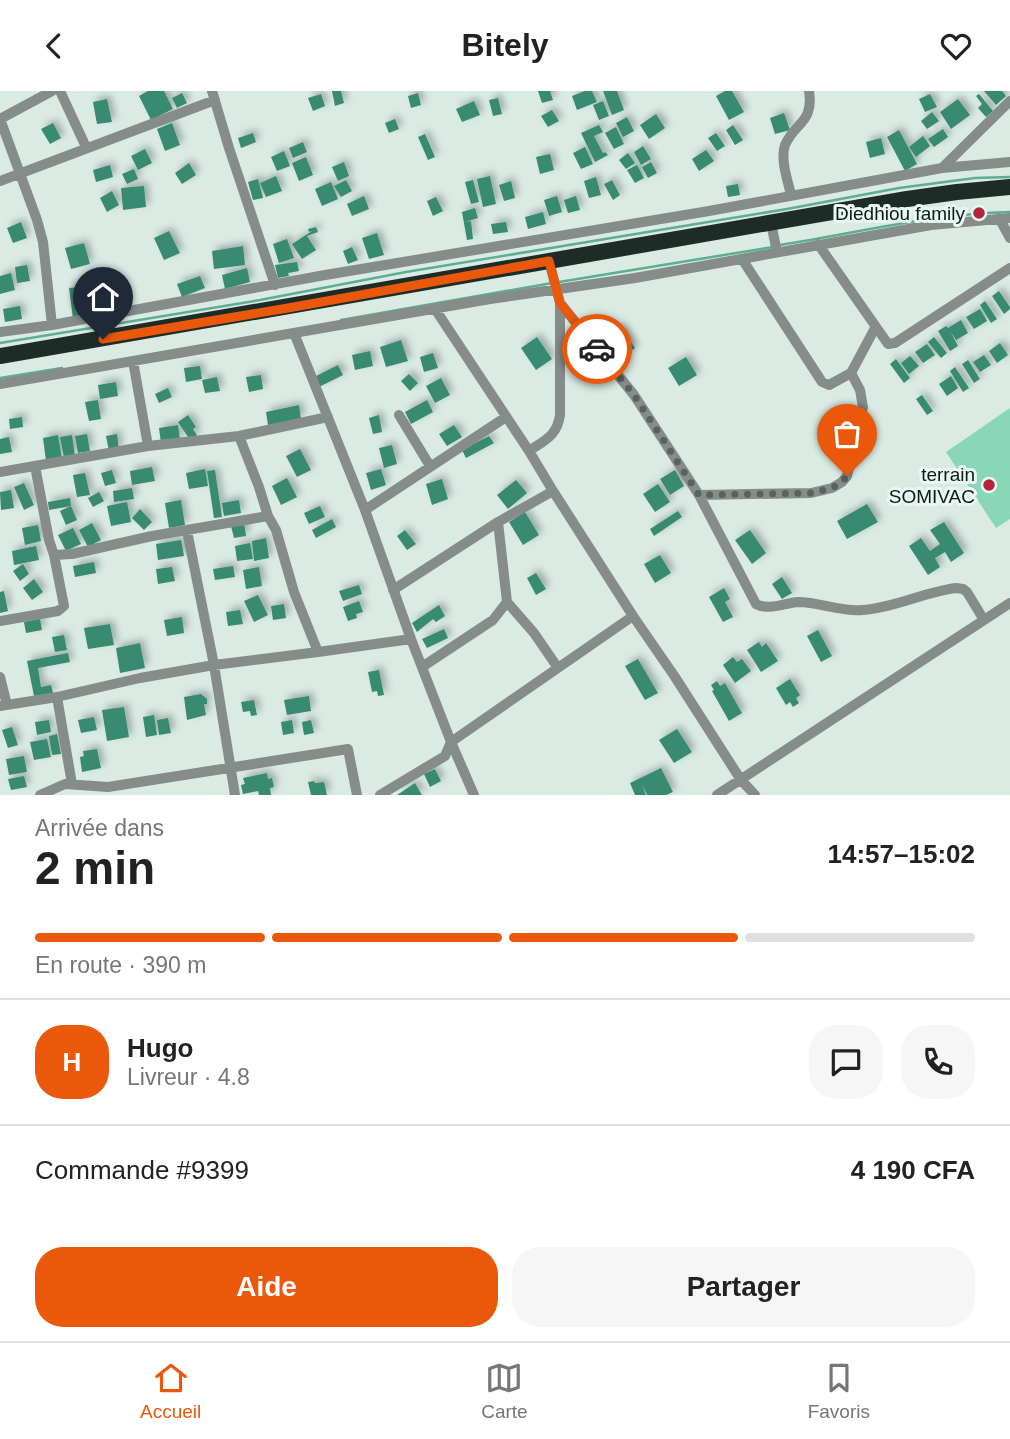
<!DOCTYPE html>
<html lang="fr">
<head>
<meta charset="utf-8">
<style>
  body { margin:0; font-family:Arial,sans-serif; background:#f6f6f6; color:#222; height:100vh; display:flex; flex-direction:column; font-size:26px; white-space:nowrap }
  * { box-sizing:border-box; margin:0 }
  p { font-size:23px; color:#767676 }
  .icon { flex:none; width:38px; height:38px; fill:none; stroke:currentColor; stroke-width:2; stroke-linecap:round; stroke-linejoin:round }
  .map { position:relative; height:704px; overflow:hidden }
  .sheet { display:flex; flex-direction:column; background:#fff; flex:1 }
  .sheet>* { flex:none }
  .pin { position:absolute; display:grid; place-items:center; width:60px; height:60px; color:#fff; margin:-72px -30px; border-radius:50% 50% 50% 0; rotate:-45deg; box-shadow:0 0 7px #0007 }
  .pin .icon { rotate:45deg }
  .courier { position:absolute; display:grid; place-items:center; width:70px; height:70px; margin:-35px; border:5px solid #ea580c; border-radius:50%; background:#fff; color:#222; box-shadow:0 2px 9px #0007 }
  .overview em { font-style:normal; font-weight:700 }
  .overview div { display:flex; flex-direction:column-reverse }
  .overview { display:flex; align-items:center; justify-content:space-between; height:119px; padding:0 35px }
  h1 { font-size:46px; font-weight:700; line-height:52px }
  .bar { display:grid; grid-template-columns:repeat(4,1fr); gap:10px 7px; align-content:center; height:84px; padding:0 35px }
  .bar i { height:9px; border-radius:5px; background:#e0e0e0 }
  .bar .on { background:#ea580c }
  .bar p { grid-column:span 4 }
  .line { display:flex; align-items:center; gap:18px; padding:0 35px; border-top:2px solid #e0e0e0 }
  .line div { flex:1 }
  .round { display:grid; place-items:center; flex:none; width:74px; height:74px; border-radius:28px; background:#f6f6f6 }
  .primary-button { display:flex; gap:14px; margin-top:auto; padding:14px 35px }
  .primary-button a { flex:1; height:80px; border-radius:28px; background:#ea580c; color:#fff; font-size:28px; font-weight:700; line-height:80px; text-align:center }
  .primary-button a+a { background:#f6f6f6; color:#222 }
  header { display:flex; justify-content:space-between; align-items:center; height:91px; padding:0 35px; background:#fff; font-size:32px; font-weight:700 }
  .menu { display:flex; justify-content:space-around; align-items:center; height:98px; border-top:2px solid #e0e0e0; background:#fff; font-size:19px; color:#767676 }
  .menu a { display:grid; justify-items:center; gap:4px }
  .menu .on { color:#ea580c }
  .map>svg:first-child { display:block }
  .green { fill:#8ad6bb }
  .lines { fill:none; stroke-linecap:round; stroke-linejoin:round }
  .stream { stroke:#5dae93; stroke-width:2.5 }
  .building { fill:#388a71; filter:url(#shadow) }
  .minor { stroke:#858c8a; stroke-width:10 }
  .highway { stroke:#1e2c27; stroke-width:16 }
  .done { stroke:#58625e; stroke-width:7; stroke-dasharray:0 12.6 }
  .route { stroke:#ea580c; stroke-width:9 }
  .poi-dot { fill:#b62438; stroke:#e7f9f2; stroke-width:2.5 }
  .labels { text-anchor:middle; stroke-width:6; stroke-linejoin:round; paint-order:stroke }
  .poi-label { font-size:19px; fill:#121816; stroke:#e7f9f2; text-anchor:end }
</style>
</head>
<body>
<header><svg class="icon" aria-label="back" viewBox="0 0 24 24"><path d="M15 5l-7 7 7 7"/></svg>Bitely<svg class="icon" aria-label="heart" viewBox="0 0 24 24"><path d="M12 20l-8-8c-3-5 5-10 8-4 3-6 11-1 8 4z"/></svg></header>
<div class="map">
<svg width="1010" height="704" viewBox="0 0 1010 704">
  <defs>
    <filter id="shadow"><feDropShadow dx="4" dy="-4" stdDeviation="3.5" flood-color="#0004"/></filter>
  </defs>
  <rect width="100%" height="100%" fill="#daebe4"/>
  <path class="green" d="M1010,317v111l-14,9 -50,-76z"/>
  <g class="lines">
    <path class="stream" d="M780,154c76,-12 152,-31 230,-33
      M559,191l214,-35
      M341,229l211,-37
      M0,252l260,-43 146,-28 381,-63 112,-21 76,-10 35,-1
      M0,287l62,-10"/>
  </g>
  <path class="building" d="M148,0h16l9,18 -22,11 -12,-24z
    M332,0h9l3,12 -9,3z
    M538,0h12l3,9 -11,3z
    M585,0h7l5,11 -20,8 -5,-14z
    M603,0h14l7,19 -12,5z
    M725,0h7l12,21 -15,8 -13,-24z
    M984,0h18l4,5 -10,9z
    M182,2l5,10 -10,5 -5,-10z
    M418,2l3,12 -10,3 -3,-12z
    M321,3l4,12 -12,5 -5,-13z
    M930,3l7,13 -12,5 -6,-13z
    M979,3l14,17 -7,6 -8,-9 4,-4 -6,-8z
    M498,7l4,16 -9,2 -4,-16z
    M107,8l5,23 -15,2 -4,-22z
    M958,8l12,16 -19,14 -11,-17z
    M474,10l6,14 -18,7 -6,-13z
    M603,10l6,15 -10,4 -6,-15z
    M552,19l7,11 -11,6 -7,-11z
    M932,21l7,9 -12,8 -6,-8z
    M784,22l6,17 -15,4 -5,-16z
    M656,23l9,14 -16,11 -9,-14z
    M627,26l7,14 -11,6 -7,-14z
    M395,28l4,10 -10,4 -4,-10z
    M53,32l8,15 -11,6 -9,-15z
    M172,32l8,22 -15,6 -8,-22z
    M599,34l4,7 -9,4 9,17 2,-1 3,3 -13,7 -14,-29z
    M733,34l10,15 -8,5 -9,-15z
    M616,36l8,17 -10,5 -9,-16z
    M943,38l5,8 -14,10 -6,-8z
    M899,39l18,34 -12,7 -18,-34z
    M253,42l3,9 -15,6 -3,-10z
    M716,42l9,13 -8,5 -9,-13z
    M425,43l10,23 -7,3 -10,-23z
    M923,45l7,10 -14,11 -7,-10z
    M881,47l4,16 -15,4 -4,-16z
    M303,51l4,10 -14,6 -4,-10z
    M643,55l8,13 -10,6 -7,-13z
    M585,56l8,17 -12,5 -8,-16z
    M145,58l7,14 -14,7 -7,-14z
    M706,59l8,11 -15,10 -7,-12z
    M284,60l6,15 -13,5 -6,-14z
    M628,62l7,10 -9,6 -7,-9z
    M550,63l4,16 -14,4 -4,-17z
    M306,66l7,18 -14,6 -7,-18z
    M344,71l5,14 -11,5 -6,-14z
    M651,71l6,11 -9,5 -6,-11z
    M189,72l7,12 -14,9 -7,-11z
    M110,74l3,12 -17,5 -3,-12z
    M637,74l7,13 -9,5 -8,-13z
    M134,78l4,10 -11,5 -5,-10z
    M276,85l6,15 -16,6 -6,-14z
    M490,85l6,28 -13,3 -6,-28z
    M596,86l5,18 -12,3 -5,-17z
    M258,88l5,19 -10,2 -5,-18z
    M346,89l6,11 -11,6 -7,-11z
    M473,89l6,22 -8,2 -6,-22z
    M612,89l8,15 -7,5 -9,-16z
    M511,90l4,17 -11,3 -5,-16z
    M331,91l7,17 -16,7 -7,-17z
    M738,93l2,11 -12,2 -2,-11z
    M144,95l2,21 -23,3 -2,-22z
    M112,100l7,14 -12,7 -7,-14z
    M364,105l5,13 -17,7 -5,-12z
    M557,105l5,16 -13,4 -5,-16z
    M576,105l4,14 -12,3 -4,-13z
    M436,106l7,14 -10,5 -6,-15z
    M475,117l3,10 -13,4 6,-1 2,18 -6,1 -5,-28z
    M543,121l3,12 -18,5 -3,-12z
    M21,131l6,16 -14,5 -6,-15z
    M506,131l2,10 -15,2 -2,-10z
    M316,136l2,5 -11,4 9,14 -14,9 -10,-15 20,-13 -3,1 -1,-3z
    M169,140l11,22 -16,7 -10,-22z
    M377,142l7,22 -15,4 -7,-21z
    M287,148l7,19 -15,5 -6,-19z
    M84,152l6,21 -19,5 -6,-21z
    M243,155l2,19 -31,4 -2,-18z
    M352,156l6,13 -10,4 -5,-13z
    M297,171l2,9 -11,2 1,3 -11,2 -3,-13z
    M27,174l3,16 -13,2 -2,-16z
    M247,177l3,14 -25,7 -3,-14z
    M11,182l4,17 -15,4v-18z
    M200,185l5,12 -23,9 -5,-13z
    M79,196l4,29 -10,3 -4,-31z
    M999,200l11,16v2l-6,5 -12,-18z
    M121,206l2,8 -30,6 -2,-9z
    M985,210l12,18 -6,4 -11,-18z
    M20,215l2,13 -17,3 -2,-13z
    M980,218l7,12 -13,8 -8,-12z
    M961,229l7,13 -12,7 -6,-9 8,15 -8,5 -12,-20 8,-5 2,2z
    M621,236l14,21 -17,12 -14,-22z
    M537,246l15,22 -16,11 -15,-22z
    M934,246l13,16 -6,5 -13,-16z
    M401,249l7,21 -22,6 -6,-20z
    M1000,252l8,12 -11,8 -8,-12z
    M927,253l8,11 -12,8 -8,-11z
    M370,260l3,15 -18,4 -3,-15z
    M433,262l5,15 -14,4 -4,-15z
    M984,264l7,10 -11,7 -7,-10z
    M910,265l9,10 -10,8 -8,-11z
    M686,266l11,18 -18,11 -11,-18z
    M896,268l14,19 -6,5 -14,-19z
    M968,269l12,19 -6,4 -12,-19z
    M338,274l5,10 -24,12 -5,-10z
    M200,275l2,13 -16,3 -2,-14z
    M955,276l14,21 -6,4 -13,-21z
    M409,283l9,9 -8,8 -9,-10z
    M261,284l2,14 -14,3 -3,-15z
    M951,285l7,12 -11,8 -8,-12z
    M217,286l3,14 -15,2 -3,-13z
    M441,287l9,17 -15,8 -9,-17z
    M116,291l2,14 -18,3 -2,-14z
    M168,297l4,9 -13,6 -4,-9z
    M922,304l11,16 -6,4 -11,-16z
    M98,309l3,19 -12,2 -4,-19z
    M427,309l6,12 -22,12 -6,-12z
    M299,314l2,14 -33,6 -2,-13z
    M188,324l8,12 -3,2 4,6 -7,5 -12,-18z
    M379,324l3,17 -9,2 -4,-16z
    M22,326l1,10 -13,2 -1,-10z
    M178,334l2,15 -19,3 -2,-15z
    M454,334l8,12 -15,9 -8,-12z
    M87,343l3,17 -12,2 -3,-17z
    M117,343l2,16 -10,1 -3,-15z
    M58,344l4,24 -16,2 -3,-23z
    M72,344l3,21 -11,2 -4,-21z
    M489,345l5,7 -28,15 -4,-8z
    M9,346l3,15 -12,2v-15z
    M392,354l5,19 -13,4 -5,-20z
    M300,358l11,21 -14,7 -11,-21z
    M152,376l3,14 -23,4 -2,-14z
    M205,378l3,17 -19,3 -3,-16z
    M381,378l5,16 -15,5 -5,-17z
    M112,379l4,13 -11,3 -4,-13z
    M215,379l7,47 -8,1 -7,-47z
    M675,379l9,16 -14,9 -10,-16z
    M85,382l5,22 -13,2 -4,-22z
    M287,387l10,19 -16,8 -9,-19z
    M442,388l6,20 -16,6 -6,-21z
    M516,389l11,13 -19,16 -11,-14z
    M24,392l10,22 -10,5 -10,-23z
    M658,393l12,18 -15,10 -12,-18z
    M132,397l2,11 -20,3 -1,-11z
    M11,399l3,18 -13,2 -1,-18z
    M99,401l5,9 -11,6 -5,-9z
    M70,407l1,8 -22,4 -1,-8z
    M181,409l4,25 -16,3 -4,-25z
    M239,409l2,13 -17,3 -2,-13z
    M127,411l4,20 -20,4 -4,-20z
    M867,413l11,18 -31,17 -10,-18z
    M71,415l6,14 -11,5 -6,-14z
    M320,415l5,11 -16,7 -5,-11z
    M140,418l12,13 -8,8 -12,-12z
    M678,420l4,6 -28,19 -4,-7z
    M525,421l14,23 -16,10 -14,-23z
    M332,428l4,8 -20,11 -4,-8z
    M944,431l20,31 -13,9 -6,-10 -10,6 5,9 -12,8 -19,-29 12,-8 9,13 10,-7 -10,-14z
    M92,432l9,17 -13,7 -9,-17z
    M244,432l2,13 -12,2 -3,-12z
    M38,434l3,16 -16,4 -3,-17z
    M73,437l8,16 -15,7 -8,-16z
    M405,439l11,14 -9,6 -10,-14z
    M750,439l16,23 -14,11 -17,-24z
    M266,447l3,20 -15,3 -2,-20z
    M181,449l3,16 -26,4 -2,-16z
    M250,452l3,16 -16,2 -2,-15z
    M36,455l3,14 -25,5 -2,-14z
    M660,464l11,18 -16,10 -11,-19z
    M94,471l2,11 -21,4 -2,-11z
    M23,473l6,10 -9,7 -7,-10z
    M233,475l2,11 -20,3 -2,-11z
    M172,476l3,14 -17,3 -2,-15z
    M259,476l3,19 -16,3 -3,-19z
    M536,482l10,16 -10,6 -9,-17z
    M782,486l10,16 -10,6 -10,-15z
    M34,488l9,13 -11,8 -9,-12z
    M359,494l3,9 -19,7 -4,-10z
    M724,497l6,11 -5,3 8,15 -10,5 -14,-25z
    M4,500l4,20 -8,2v-21z
    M258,504l10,20 -14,7 -10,-21z
    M359,510l4,11 -7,2 1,4 -9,3 -5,-14z
    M284,513l2,14 -13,2 -2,-14z
    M439,514l6,11 -9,6 -3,-3 -16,13 -5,-9z
    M240,519l3,14 -15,2 -2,-14z
    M182,526l2,16 -17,3 -3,-16z
    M40,528l2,11 -16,3 -2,-11z
    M110,533l4,21 -26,4 -4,-21z
    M444,538l4,9 -21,10 -5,-9z
    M818,539l14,26 -11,6 -14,-26z
    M64,544l3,15 -12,2 -3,-15z
    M759,551l3,5 4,-4 12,18 -17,11 -14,-22z
    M140,552l5,25 -25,5 -4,-25z
    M68,562l2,9 -32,6 3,19 10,-2 2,8 -19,3 -7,-35z
    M733,566l4,5 5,-3 9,12 -16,12 -12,-18z
    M638,568l20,34 -13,7 -20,-34z
    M379,579l5,25 -6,1 -1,-5 -5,1 -4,-20z
    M790,588l10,16 -4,3 3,5 -6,4 -3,-5 -4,3 -10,-17z
    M717,590l3,5 5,-3 17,30 -13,8 -17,-30 2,-1 -3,-5z
    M201,603l6,5v5h-3l2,11 -19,5 -3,-23z
    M309,605l2,15 -24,4 -3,-15z
    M254,609l3,15 -6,1 -1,-5 -7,1 -2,-10z
    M124,616l5,30 -22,4 -5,-31z
    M154,624l3,20 -11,2 -3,-20z
    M94,626l3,13 -16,3 -3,-13z
    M168,627l3,15 -12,2 -2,-15z
    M49,629l2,12 -14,3 -2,-13z
    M292,629l2,13 -11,2 -2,-13z
    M311,629l3,13 -10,2 -2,-13z
    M12,636l6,18 -10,3 -6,-18z
    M677,638l15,23 -18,11 -15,-23z
    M57,643l4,20 -9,1 -3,-19z
    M47,648l4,18 -17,3 -4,-18z
    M97,658l4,19 -19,4 -2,-15 4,-1 -1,-5z
    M24,665l3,16 -18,3 -3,-16z
    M661,677l12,24 -7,3h-19l-5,-11 4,11h-11l-5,-12z
    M435,678l6,12 -11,6 -6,-13z
    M267,682l1,6 4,-1 2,9 -4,1 1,7h-12l-1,-4 -15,3 -2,-9 4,-1 -2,-6z
    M24,685l3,11 -16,3 -3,-11z
    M314,690l1,2 9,-1 3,13h-16l-3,-13z
    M415,692l7,12h-25z"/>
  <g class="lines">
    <path class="minor" d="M60,0l26,56
      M212,0l17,57 46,137
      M942,77l68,-67
      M0,90l215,-81
      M791,104c-3,-14 -11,-35 -6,-50 10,-23 29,-22 24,-54
      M999,127l11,20
      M771,132l6,29
      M818,153l70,100 7,-1 115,-75
      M742,168l80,123 7,3 22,-12
      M549,170l11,42 74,92 65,100 57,109c13,7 28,-1 42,-2 22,0 42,10 64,8 32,-2 62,-18 94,-22l7,1 4,3 17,28
      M435,218l94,142 24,40 80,125 42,61 66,103 14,15
      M52,234l-9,-83 -6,-22 -37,-101 52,-28
      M0,241l52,-7 273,-50 384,-64 233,-43 68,-6
      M294,242l71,177 46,129 40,103 23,53
      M133,270l15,85
      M0,293l490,-85 145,-21 296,-53 79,-7
      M399,324l31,51
      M239,345l20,51 9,29 8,14 18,62 24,60
      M529,360c16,-11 28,-15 31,-36v-112
      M35,375l14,74 5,15 18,-1 80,-18 116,-20
      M0,381l148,-26 91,-10 89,-19
      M699,404l112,-2 21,-5 10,-6 5,-6 16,-69 -3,-17 -9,-17 24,-45
      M365,419l141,-93
      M187,440l27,134 21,130
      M393,499l105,-68
      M507,511l27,31 24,35
      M0,530l58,-10 6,-5 -10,-51
      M422,576l71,-47 14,-18 -9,-80 55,-31
      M0,586l7,28
      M57,606l15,87
      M0,615l57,-9 83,-19 74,-13 104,-13 93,-13
      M40,704l25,-11 43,3 240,-38 9,46
      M380,704l65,-39 6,-14 182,-126
      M717,704l293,-192"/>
    <path class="highway" d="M0,265c303,-50 605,-104 907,-157l50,-7 53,-5"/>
  </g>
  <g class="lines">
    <path class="done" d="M597,258l37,46 65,100 112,-2 21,-5 10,-6 5,-6"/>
    <path class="route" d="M103,248l185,-31 261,-47 11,42 37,46"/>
  </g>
  <g class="poi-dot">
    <circle cx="979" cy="122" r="7"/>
    <circle cx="989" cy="394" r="7"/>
  </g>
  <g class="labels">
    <g class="poi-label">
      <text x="965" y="129">Diedhiou family</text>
      <text x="975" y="390">terrain<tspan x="975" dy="22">SOMIVAC</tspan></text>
    </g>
  </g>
</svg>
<div class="pin" style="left:847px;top:385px;background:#ea580c"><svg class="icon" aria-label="bag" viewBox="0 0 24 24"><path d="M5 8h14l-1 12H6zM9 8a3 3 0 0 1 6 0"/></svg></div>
<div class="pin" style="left:103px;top:248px;background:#1f2937"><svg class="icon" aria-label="home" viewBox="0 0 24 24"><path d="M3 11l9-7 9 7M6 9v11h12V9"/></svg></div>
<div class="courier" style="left:597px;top:258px"><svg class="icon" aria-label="car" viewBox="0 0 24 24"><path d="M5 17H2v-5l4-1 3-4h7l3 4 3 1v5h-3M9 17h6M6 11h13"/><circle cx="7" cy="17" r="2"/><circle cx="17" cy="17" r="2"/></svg></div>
</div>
<section class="sheet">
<div class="overview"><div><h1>2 min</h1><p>Arrivée dans</p></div><em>14:57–15:02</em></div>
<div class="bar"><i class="on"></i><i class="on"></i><i class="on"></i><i></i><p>En route · 390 m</p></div>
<div class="line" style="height:126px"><b class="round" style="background:#ea580c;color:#fff">H</b><div><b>Hugo</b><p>Livreur · 4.8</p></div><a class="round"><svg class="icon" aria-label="chat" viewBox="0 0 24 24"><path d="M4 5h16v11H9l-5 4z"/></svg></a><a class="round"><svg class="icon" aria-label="phone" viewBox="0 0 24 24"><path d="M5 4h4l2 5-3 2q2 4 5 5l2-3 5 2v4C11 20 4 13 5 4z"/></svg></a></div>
<div class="line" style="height:91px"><div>Commande #9399</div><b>4 190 CFA</b></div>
<div class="primary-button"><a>Aide</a><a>Partager</a></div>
</section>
<nav class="menu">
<a class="on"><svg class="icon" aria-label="home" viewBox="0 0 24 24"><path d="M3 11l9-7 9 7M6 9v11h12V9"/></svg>Accueil</a>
<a><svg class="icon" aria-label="map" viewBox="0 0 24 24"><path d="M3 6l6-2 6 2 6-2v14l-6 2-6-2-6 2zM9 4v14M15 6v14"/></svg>Carte</a>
<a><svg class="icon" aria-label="saved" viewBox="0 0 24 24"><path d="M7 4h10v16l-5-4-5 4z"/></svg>Favoris</a>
</nav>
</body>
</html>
